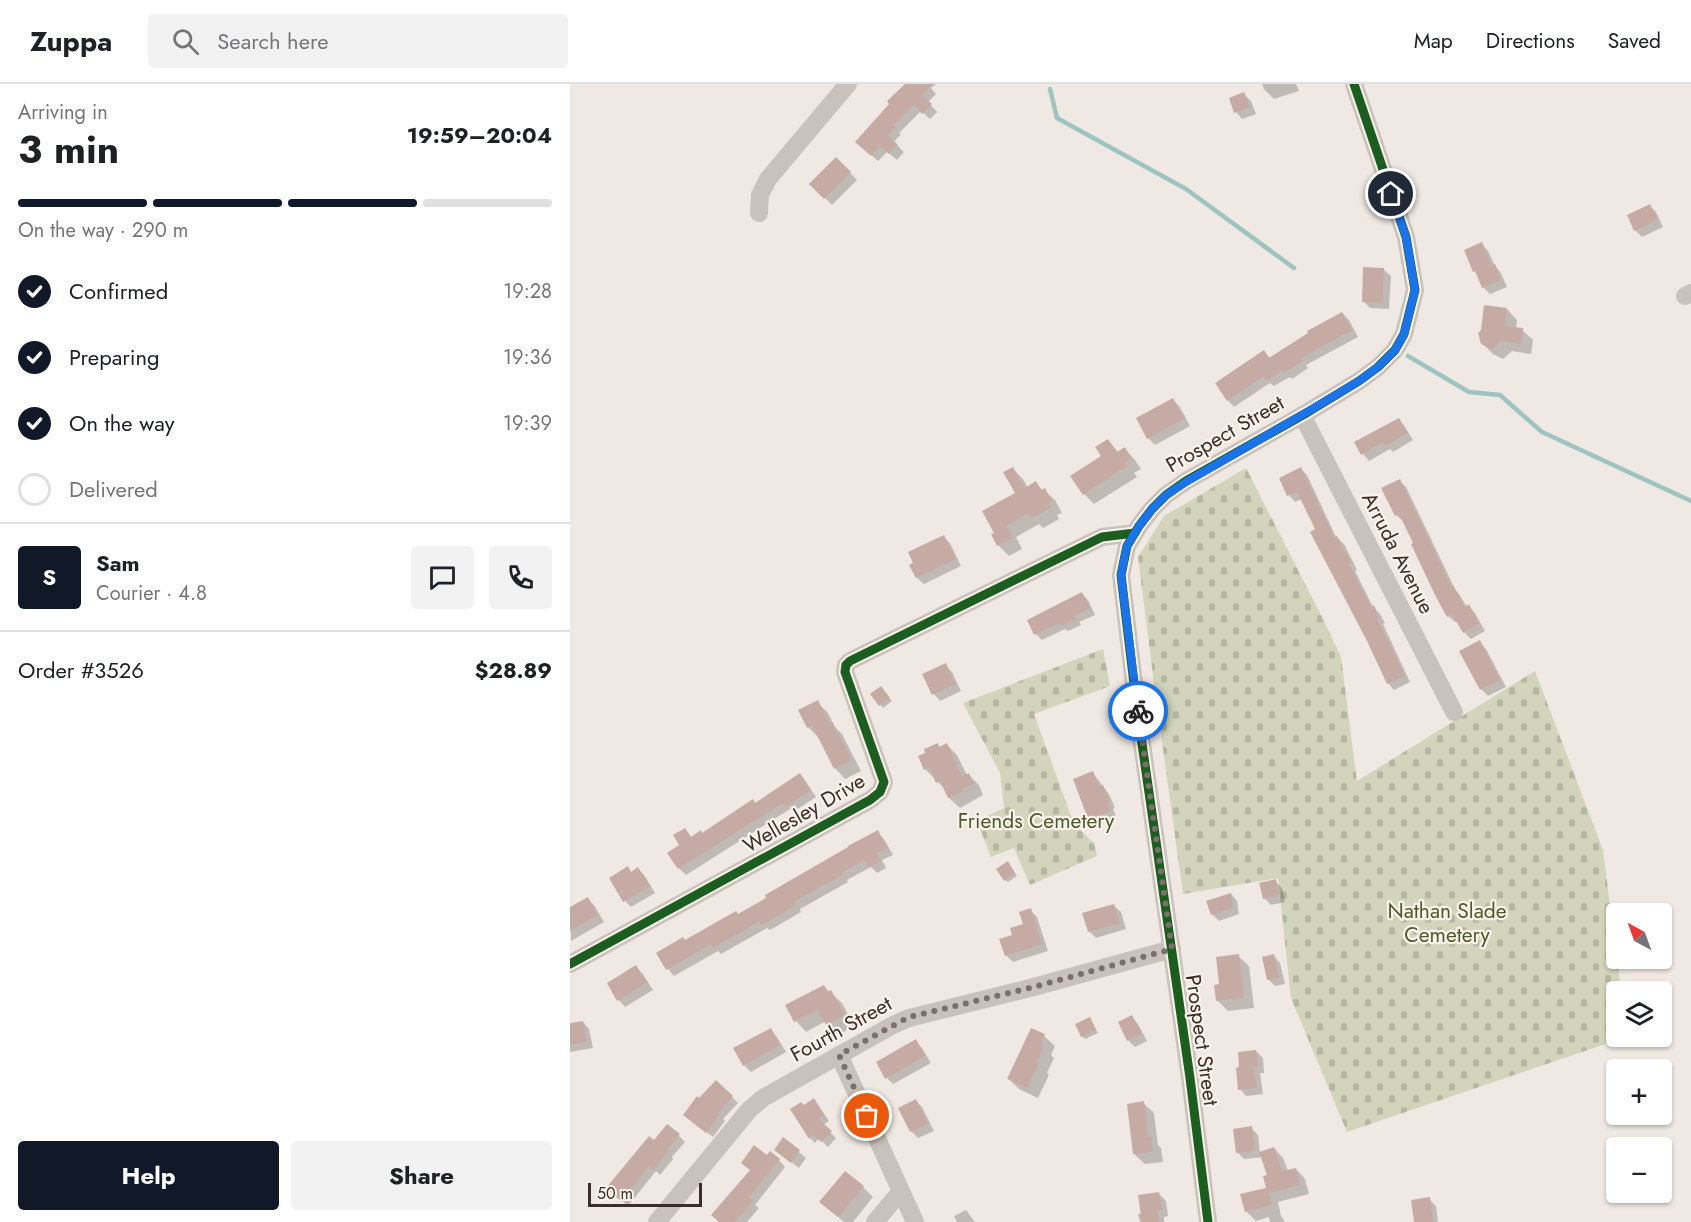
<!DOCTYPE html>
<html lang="en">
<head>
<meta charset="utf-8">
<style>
  body { margin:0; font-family:Jost,sans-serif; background:#f2f2f2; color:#202124; height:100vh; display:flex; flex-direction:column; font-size:22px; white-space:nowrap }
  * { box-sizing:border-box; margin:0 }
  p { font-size:20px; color:#757577 }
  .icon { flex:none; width:33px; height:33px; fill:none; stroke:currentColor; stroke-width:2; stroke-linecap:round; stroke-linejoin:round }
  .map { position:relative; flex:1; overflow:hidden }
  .side { display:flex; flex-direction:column; background:#fff; width:570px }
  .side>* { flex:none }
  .needle { width:39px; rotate:319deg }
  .buttons { position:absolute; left:1036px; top:819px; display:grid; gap:12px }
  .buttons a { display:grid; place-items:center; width:66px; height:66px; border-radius:6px; background:#fff; box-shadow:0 2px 4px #0004; font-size:30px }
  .scale { position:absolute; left:18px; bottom:15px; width:114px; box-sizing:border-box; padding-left:6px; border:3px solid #3b2e29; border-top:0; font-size:16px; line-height:21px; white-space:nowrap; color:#3b2e29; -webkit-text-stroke:4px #fbf3eb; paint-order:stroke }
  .pin { position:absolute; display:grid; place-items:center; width:51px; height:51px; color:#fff; margin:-26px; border:3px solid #fff; border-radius:50%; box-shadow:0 2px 6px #0007 }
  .courier { position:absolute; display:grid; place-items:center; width:60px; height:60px; margin:-30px; border:4px solid #1a73e8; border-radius:50%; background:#fff; color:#222; box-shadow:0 2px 8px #0007 }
  .head em { font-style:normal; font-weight:700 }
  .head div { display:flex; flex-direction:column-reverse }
  .head { display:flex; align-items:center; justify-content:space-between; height:102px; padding:0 18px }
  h1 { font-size:39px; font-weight:700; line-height:45px }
  .bar { display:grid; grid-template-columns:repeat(4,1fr); gap:9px 6px; align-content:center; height:72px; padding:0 18px }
  .bar i { height:8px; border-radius:4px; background:#e0e0e0 }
  .bar .selected { background:#111827 }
  .bar p { grid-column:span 4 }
  .line { display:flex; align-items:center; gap:15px; padding:0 18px; border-top:2px solid #e0e0e0 }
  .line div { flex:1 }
  .round { display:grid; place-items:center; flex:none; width:63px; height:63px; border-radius:6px; background:#f2f2f2 }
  ol { padding:0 18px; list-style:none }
  li { display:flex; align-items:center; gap:18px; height:66px }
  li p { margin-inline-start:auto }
  li .icon { padding:6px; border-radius:50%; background:#111827; color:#fff; stroke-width:4 }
  li:last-child { color:#757577 }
  li i { width:33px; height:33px; border:3px solid #e0e0e0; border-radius:50% }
  .action { display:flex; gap:12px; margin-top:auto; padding:12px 18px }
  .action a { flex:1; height:69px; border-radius:6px; background:#111827; color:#fff; font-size:24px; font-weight:700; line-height:69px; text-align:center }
  .action a+a { background:#f2f2f2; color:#202124 }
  header { display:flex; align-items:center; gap:36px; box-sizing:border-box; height:84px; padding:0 30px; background:#fff; border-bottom:2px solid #e0e0e0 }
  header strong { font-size:28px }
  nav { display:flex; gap:33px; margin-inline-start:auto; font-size:21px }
  .search { width:420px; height:54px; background:#f2f2f2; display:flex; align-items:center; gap:15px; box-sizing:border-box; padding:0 21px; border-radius:6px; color:#757577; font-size:22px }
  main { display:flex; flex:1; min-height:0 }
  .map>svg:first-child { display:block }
  .cemetery { fill:url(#cemetery-stones) }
  .shadow { fill:#0003 }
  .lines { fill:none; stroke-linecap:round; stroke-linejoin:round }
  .stream { stroke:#9ec4c1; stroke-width:4.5 }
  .building { fill:#c5aba4 }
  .minor { stroke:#c9c1bc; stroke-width:18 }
  .cycleway-casing { stroke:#fbf3eb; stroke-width:13 }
  .cycleway { stroke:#1b5e20; stroke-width:9 }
  .done { stroke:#7a6f6a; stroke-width:6; stroke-dasharray:0 10.8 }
  .route { stroke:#1a73e8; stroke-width:8 }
  .labels { text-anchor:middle; stroke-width:4.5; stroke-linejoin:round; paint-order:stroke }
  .street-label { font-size:21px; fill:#3b2e29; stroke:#fbf3eb }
  .park-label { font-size:21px; fill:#4c5b2b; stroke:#fbf3eb }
</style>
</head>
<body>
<header>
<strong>Zuppa</strong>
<div class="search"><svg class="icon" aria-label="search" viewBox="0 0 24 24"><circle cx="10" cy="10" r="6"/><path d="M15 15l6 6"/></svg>Search here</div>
<nav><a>Map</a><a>Directions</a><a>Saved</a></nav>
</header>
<main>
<section class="side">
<div class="head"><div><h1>3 min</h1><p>Arriving in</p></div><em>19:59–20:04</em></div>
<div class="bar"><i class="selected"></i><i class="selected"></i><i class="selected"></i><i></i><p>On the way · 290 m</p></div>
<ol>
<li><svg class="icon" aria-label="check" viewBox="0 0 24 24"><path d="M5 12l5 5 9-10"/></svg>Confirmed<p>19:28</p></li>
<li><svg class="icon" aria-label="check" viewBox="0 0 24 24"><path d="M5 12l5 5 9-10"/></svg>Preparing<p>19:36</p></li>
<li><svg class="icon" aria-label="check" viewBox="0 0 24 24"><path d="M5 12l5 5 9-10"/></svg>On the way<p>19:39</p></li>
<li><i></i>Delivered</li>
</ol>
<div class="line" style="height:108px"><b class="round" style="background:#111827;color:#fff">S</b><div><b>Sam</b><p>Courier · 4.8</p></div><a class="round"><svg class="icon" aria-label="chat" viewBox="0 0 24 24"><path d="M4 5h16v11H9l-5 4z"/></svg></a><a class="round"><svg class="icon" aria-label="phone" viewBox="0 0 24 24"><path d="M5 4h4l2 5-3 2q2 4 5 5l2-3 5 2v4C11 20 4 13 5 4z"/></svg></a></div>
<div class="line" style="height:78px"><div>Order #3526</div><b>$28.89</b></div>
<div class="action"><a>Help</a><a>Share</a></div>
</section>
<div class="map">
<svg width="1121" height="1138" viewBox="0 0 1121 1138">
  <defs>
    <pattern id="cemetery-stones" width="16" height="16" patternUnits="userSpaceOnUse" patternTransform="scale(1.5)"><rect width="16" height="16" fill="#d2d5bc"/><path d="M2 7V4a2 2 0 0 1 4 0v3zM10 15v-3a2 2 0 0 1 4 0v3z" fill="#b5b7a2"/></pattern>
  </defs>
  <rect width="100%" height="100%" fill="#f0e9e3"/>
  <path class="cemetery" d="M676,384l78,153 17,36 16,124 178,-110 68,179 18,141 -4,1v44l9,1 -279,95 -56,-134 -13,-120 -95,16 -28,-202 -17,-135 26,-41z
    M533,565l7,37 -76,28 40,110 20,19 3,13 -67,29 -16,-37 -23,9 -14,-36 27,-13 -4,-35 -37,-70z"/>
  <path class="shadow" d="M337,0h29l-5,4 5,6 -8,8 9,10 -7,7 -9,-8 -22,22 2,1 -7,8 10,10 -7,8 -10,-8 -9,9 -14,-13z
    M692,0h34l3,7 -25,8 -10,-10z
    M674,10l7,7 5,13 -14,5 -6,-7z
    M266,75l21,21 -25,25 -21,-21z
    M1080,122l6,6 7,15 -21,10 -7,-7z
    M912,160l6,7 7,15 6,7 6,14 -17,7 -7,-7 -5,-12 -4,-4z
    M814,186l7,6 -2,33 -19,-1 -7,-7z
    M937,225l10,11 -1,9 6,1 11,10 -2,14 -19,-3 -9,8 -10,-5 -11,-11z
    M772,229l7,7 9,17 -52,28 2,3 -16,11 -2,-2 -16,9 -4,-3 -36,24 -6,-7 36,-48 6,6z
    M603,316l7,7 10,19 -35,19 -7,-7z
    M829,336l6,7 8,13 -20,12 -3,-3 -21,12 -6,-7 -7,-11z
    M538,357l11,12 6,-4 10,11 6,9 -7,4 3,4 -43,27 -10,-10 19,-38z
    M443,385l10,10 5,9 8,-5 7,8 1,-1 11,10 7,13 -5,2 2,4 -16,9 -4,-4 -23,13 6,12 -13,7 -11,-11 -5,-10 3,-2 21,-40z
    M731,385l6,6 29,62 8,7 13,26 -2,1 18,36 7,7 5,9 -2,1 27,58 -16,8 -6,-7 -86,-184 -7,3 -6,-7 -8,-17z
    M830,397l6,6 49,102 4,5 8,13 1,-1 7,7 10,18 -14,8 -7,-7 -6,-11 -3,1 -7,-6 -33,-73 -12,-22 -7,-6z
    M373,453l7,6 11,23 -37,18 -7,-6z
    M512,510l6,6 7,15 -16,7 2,3 -13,6 -3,-2 -23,11 -6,-6 -7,-13z
    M909,558l7,7 20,38 -18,9 -7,-7z
    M375,581l7,7 9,19 -21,10 -6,-7z
    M313,607l9,10 -9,7 -11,-14z
    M247,618l11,11 7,14 7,7 19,37 -16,8 -10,-11 -17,-31 -10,-10z
    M367,661l3,3 7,-3 10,10 10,20 1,-1 11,11 4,10 -23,13 -11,-10 -3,-8 -21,-21z
    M523,689l16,21 6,14 -2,1 3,8 -20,8 -7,-7z
    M230,691l6,7 10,15 -23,15 -3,-3 -104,66 -7,-7 -10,-15 12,-8 4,-15 7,8 10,-4 54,-30z
    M307,748l7,7 9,16 -11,5 4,8 -9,5 -6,-6 -24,13 1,2 -48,27 1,3 -31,18 -3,-2 -46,26 -3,-3 -44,25 -6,-7 -10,-16 81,-37z
    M440,782l7,10 -9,6 -3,-2z
    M68,785l7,7 10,17 -24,14 -6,-6 7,-28z
    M705,797l7,7 3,14 -14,3 -7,-7z
    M661,810l6,7 2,13 -20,7 -7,-7z
    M17,815l7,6 10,17 -33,19 -1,-32z
    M544,822l7,6 5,17 -30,9 -7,-7z
    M460,826l7,7 11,34 -35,11 -7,-7 8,-19 11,-11z
    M668,872l11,10 5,42 -26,3 -11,-11 4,-14z
    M704,872l6,7 5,21 -10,2 -7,-7z
    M66,883l7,7 10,16 -28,17 -6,-7 -10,-17z
    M253,902l19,17 12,23 -16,9 -12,-14 -20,11 -10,-11 -9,-15z
    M562,933l6,7 9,17 -12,6 -7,-7z
    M520,935l8,14 -13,6 -3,-3z
    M13,938l6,7 4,19 -23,4v-27z
    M201,946l6,7 9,15 -35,20 -7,-7 -9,-16z
    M462,946l12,6 11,10 -4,9 3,3 -7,15 2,2 -11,23 -19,-9 -10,-10z
    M345,957l7,7 9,15 -38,21 -6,-6z
    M686,967l7,7 1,15h-4l3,21 -17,2 -6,-7z
    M146,998l22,21 -15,16 2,2 -12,16 -22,-17 8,-20z
    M244,1016l5,6 10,15 -6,4 13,13 -8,9 -9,-9 -4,5 -5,-5 -18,-28 12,-3z
    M346,1017l6,6 12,24 -16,7 -7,-7z
    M573,1019l11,10 4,32 3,3 2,14 -18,2 -11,-10z
    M681,1044l7,7 2,18 14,-5 9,10 5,13 8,-2 9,10 4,15 -31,8 3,14 4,6h-15l-1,-5 -13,4 -10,-10 22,-22 1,-13 -6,-19 -19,2 -7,-7z
    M108,1051l7,7 -13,15 1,2 -13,16 -4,-4 -28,35 -14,-12 40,-52z
    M213,1055l23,19 -7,10 -23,-18z
    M197,1074l12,2 6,7 -30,38 4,3 -12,14h-27z
    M293,1103l10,10 -20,25h-9l-23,-20z
    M589,1110l7,7 2,15 -4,1v5h-24l-2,-8 4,-1z
    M859,1115l7,7 2,16h-22z
    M396,1126l9,12h-18l-3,-6z"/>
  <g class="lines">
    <path class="stream" d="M480,5l7,29 129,71 108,79
      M838,272l61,36 31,3 42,37 149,69"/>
  </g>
  <path class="building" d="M335,0h28l-11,11 10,9 -10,10 -8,-9 -20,20 2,2 -8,8 10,10 -9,9 -9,-8 -9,10 -16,-14 34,-38 -2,-3z
    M674,8l6,15 -16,6 -5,-15z
    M266,73l15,15 -27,27 -15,-15z
    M1080,120l8,16 -24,11 -7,-16z
    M912,158l9,23 4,-1 6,16 -19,8 -7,-17 -2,1 -9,-22z
    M793,183l21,1 -1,35 -21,-1z
    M914,221l23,3 -2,18 18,2 -2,16 -20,-3 -9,8 -11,-5 -3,-11 3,-3z
    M772,228l10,18 -51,28 2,3 -19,12 -2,-2 -16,10 -2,-5 -37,25 -12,-18 49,-33 5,8 39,-25 -1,-2z
    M603,314l11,21 -37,20 -11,-21z
    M829,334l9,15 -23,13 -2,-4 -22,13 -7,-13z
    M538,355l9,13 8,-5 6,11 -6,4 2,4 -44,29 -13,-19 31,-20 -6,-9z
    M443,383l12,21 11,-7 5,9 4,-2 7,14 -4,2 2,4 -18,10 -3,-5 -23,13 7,12 -16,8 -6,-12 3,-1 -12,-22 33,-18 -12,-21z
    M731,383l33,70 3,-1 14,27 -2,1 22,43 3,-2 5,12 -2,1 28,58 -18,8 -20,-43 -57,-109 5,-3 -18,-37 -10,4 -8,-18z
    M830,395l51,107 2,-1 12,22 4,-3 10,20 -16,9 -11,-19 -5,3 -12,-22 -24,-51 2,-1 -14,-29 -4,2 -14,-28z
    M374,451l12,24 -40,19 -7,-13 4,-2 -5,-11z
    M512,508l8,16 -16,8 2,3 -15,7 -2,-3 -25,12 -7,-15z
    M910,556l20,40 -20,10 -21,-39z
    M376,579l9,21 -23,11 -10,-21z
    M311,602l9,12 -11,8 -9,-12z
    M248,616l11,23 3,-1 20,38 -18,9 -22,-44 -5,3 -9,-18z
    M368,659l1,4 8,-4 15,33 7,-3 5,11 -12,5 1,2 -15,7 -8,-17 -4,2 -7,-16 -5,3 -6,-14 7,-3 -1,-4z
    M523,687l6,15 4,-1 6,16 -2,2 3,8 -22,8 -15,-40z
    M230,689l11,17 -26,17 -2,-4 -105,66 -11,-16 12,-8 -6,-10 12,-7 6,9 10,-7 1,3 51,-34 2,4z
    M308,746l9,18 -10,5 4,8 -12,6 -4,-7 -24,13 1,2 -48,27 2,3 -34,20 -2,-4 -47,27 -2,-4 -45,26 -10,-17 27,-16 2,3 51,-29 2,3 28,-16 -1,-3 83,-48v-1z
    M438,777l7,12 -11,8 -8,-12z
    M58,782l3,6 7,-5 12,19 -27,16 -14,-24z
    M706,795l3,16 -16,4 -4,-16z
    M661,809l2,15 -22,7 -5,-14z
    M18,813l10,18 -28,16v-24z
    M544,820l6,19 -32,9 -6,-19z
    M461,824l11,36 -37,12 -6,-17 13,-4 -2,-7 13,-4 -4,-12z
    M669,870l5,44 -28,3 -2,-16 5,-1 -3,-27z
    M704,870l5,24 -12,2 -5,-23z
    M66,881l11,18 -30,18 -10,-18z
    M254,901l4,7 3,-2 14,25 -19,10 -8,-15 -24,12 -9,-17z
    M562,931l10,19 -15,7 -9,-19z
    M520,933l6,13 -15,7 -6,-13z
    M13,937l4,21 -17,3v-22z
    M201,944l9,17 -37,21 -10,-18z
    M461,944l14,6 -4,11 3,1 -7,16 2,1 -12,25 -20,-9z
    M346,955l9,17 -40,23 -9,-17z
    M686,966l2,17h-4l3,21 -19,2 -2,-22 3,-1 -1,-15z
    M146,996l17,16 -15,17 2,1 -14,19 -23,-18 14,-19 2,2z
    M244,1014l10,17 -6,4 14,12 -11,11 -9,-8 -3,5 -19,-30 11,-7 3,3z
    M346,1015l12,25 -18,8 -12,-24z
    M574,1017l4,36 3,-1 2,16 -20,2 -6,-50z
    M97,1040l13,10 -13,16 1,2 -15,18 -4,-4 -28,35 -15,-13 43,-52 5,4z
    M682,1042l3,25 -19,2 -3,-24z
    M213,1053l17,13 -9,13 -17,-13z
    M184,1061l13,10 3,-4 10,8 -31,38 4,4 -18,21h-16l-8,-7 39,-45 -9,-7z
    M704,1063l8,24 14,-3 4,17 -31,8 3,12 -27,7 -5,-18 26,-6 -3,-12 4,-1 -8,-23z
    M275,1087l19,15 -26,31 -19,-15z
    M589,1108l3,18h-4l1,12h-17l-4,-27z
    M860,1113l3,25h-19l-3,-22z"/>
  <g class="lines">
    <path class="minor" d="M189,129l1,-18 8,-16 80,-95
      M1115,212l6,-3
      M732,331l152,297
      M0,880l300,-164 10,-8 4,-10 -39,-110 1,-7 4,-4 252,-124 33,-4
      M269,971l76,167
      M87,1138l92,-112 14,-12 130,-73 16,-7 121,-30 142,-39
      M305,1138l26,-31
      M638,1138l-18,-144 -53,-369 -16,-134 6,-29 12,-20 13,-17 14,-14 20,-14 122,-69 51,-31 19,-14 17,-17 9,-16 11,-44 -9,-53 -52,-153"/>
    <g class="cycleway-casing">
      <path id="cycleway" d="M0,880l300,-164 10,-8 4,-10 -39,-110 1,-7 4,-4 252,-124 33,-4
        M638,1138l-18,-144 -53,-369 -16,-134 6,-29 12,-20 13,-17 14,-14 20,-14 122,-69 51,-31 19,-14 17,-17 9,-16 11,-44 -9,-53 -52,-153"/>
    </g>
    <use href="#cycleway" class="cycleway"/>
  </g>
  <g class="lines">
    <path class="done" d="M297,1032l-28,-61 70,-38 121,-29 142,-39 -34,-238"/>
    <path class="route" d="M568,627l-17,-136 6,-29 12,-20 13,-17 14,-14 20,-13 116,-67 57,-34 19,-14 17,-17 9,-16 11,-44 -9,-53 -15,-43"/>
  </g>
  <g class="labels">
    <g class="street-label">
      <text transform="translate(655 350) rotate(-30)" y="7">Prospect Street</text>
      <text transform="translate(828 469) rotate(63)" y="7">Arruda Avenue</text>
      <text transform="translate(234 729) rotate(-30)" y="7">Wellesley Drive</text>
      <text transform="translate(271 945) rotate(-29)" y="7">Fourth Street</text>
      <text transform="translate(632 956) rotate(82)" y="7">Prospect Street</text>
    </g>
    <g class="park-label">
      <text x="466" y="744">Friends Cemetery</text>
      <text x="877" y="834">Nathan Slade<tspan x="877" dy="24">Cemetery</tspan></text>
    </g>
  </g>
</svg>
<div class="buttons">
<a><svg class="needle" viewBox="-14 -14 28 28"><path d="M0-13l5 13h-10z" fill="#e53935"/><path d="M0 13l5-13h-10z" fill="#757577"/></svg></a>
<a><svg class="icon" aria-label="layers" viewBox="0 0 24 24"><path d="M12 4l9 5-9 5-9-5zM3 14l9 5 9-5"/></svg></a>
<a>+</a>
<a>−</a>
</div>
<div class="scale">50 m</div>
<div class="pin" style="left:297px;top:1032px;background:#ea580c"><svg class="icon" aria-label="bag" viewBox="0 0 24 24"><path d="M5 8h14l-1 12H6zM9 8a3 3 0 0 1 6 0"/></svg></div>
<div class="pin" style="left:821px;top:110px;background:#1f2937"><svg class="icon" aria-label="home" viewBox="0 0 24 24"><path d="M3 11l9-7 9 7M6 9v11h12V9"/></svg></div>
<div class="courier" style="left:568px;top:627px"><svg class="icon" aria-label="bike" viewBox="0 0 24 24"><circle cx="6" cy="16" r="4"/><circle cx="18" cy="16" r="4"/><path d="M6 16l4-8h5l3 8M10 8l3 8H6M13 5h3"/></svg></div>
</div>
</main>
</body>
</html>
